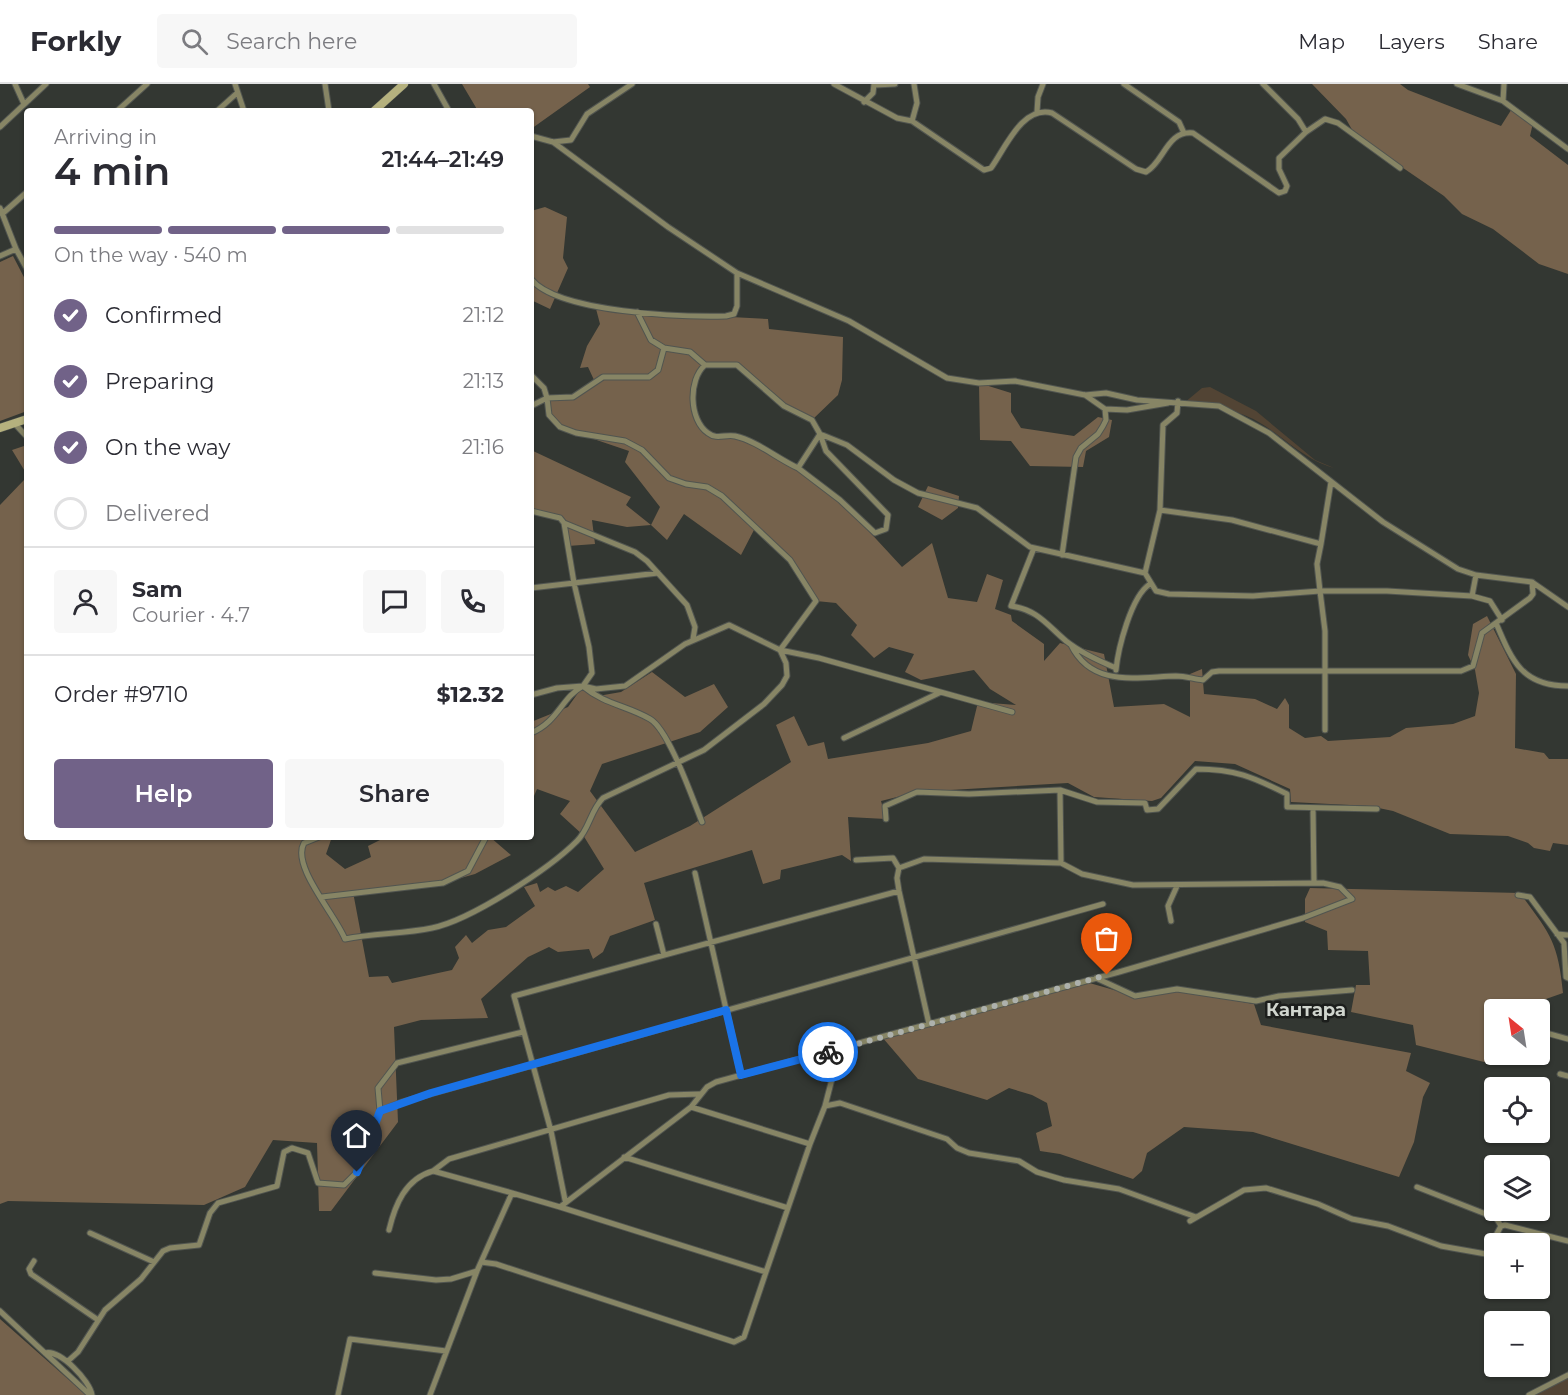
<!DOCTYPE html>
<html lang="en">
<head>
<meta charset="utf-8">
<style>
  body { margin:0; font-family:Montserrat,sans-serif; background:#f7f7f7; color:#2b2b33; height:100vh; display:flex; flex-direction:column; font-size:22px; white-space:nowrap }
  * { box-sizing:border-box; margin:0 }
  p { font-size:20px; color:#7c7c81 }
  .icon { flex:none; width:33px; height:33px; fill:none; stroke:currentColor; stroke-width:2; stroke-linecap:round; stroke-linejoin:round }
  .map { position:relative; flex:1; overflow:hidden }
  .side { position:absolute; left:24px; top:24px; width:510px; height:732px; display:flex; flex-direction:column; background:#fff; border-radius:6px; box-shadow:0 2px 4px #0004 }
  .side>* { flex:none }
  .needle { width:39px; rotate:330deg }
  .buttons { position:absolute; left:1484px; top:915px; display:grid; gap:12px }
  .buttons a { display:grid; place-items:center; width:66px; height:66px; border-radius:6px; background:#fff; box-shadow:0 2px 4px #0004; font-size:30px }
  .pin { position:absolute; display:grid; place-items:center; width:51px; height:51px; color:#fff; margin:-62px -26px; border-radius:50% 50% 50% 0; rotate:-45deg; box-shadow:0 0 6px #0007 }
  .pin .icon { rotate:45deg }
  .courier { position:absolute; display:grid; place-items:center; width:60px; height:60px; margin:-30px; border:4px solid #1a73e8; border-radius:50%; background:#fff; color:#222; box-shadow:0 2px 8px #0007 }
  .head em { font-style:normal; font-weight:600 }
  .head div { display:flex; flex-direction:column-reverse }
  .head { display:flex; align-items:center; justify-content:space-between; height:102px; padding:0 30px }
  h1 { font-size:39px; font-weight:600; line-height:45px }
  .bar { display:grid; grid-template-columns:repeat(4,1fr); gap:9px 6px; align-content:center; height:72px; padding:0 30px }
  .bar i { height:8px; border-radius:4px; background:#e1e1e2 }
  .bar .selected { background:#716288 }
  .bar p { grid-column:span 4 }
  .line { display:flex; align-items:center; gap:15px; padding:0 30px; border-top:2px solid #e1e1e2 }
  .line div { flex:1 }
  .round { display:grid; place-items:center; flex:none; width:63px; height:63px; border-radius:6px; background:#f7f7f7 }
  ol { padding:0 30px; list-style:none }
  li { display:flex; align-items:center; gap:18px; height:66px }
  li p { margin-inline-start:auto }
  li .icon { padding:6px; border-radius:50%; background:#716288; color:#fff; stroke-width:4 }
  li:last-child { color:#7c7c81 }
  li i { width:33px; height:33px; border:3px solid #e1e1e2; border-radius:50% }
  .cta { display:flex; gap:12px; margin-top:auto; padding:12px 30px }
  .cta a { flex:1; height:69px; border-radius:6px; background:#716288; color:#fff; font-size:24px; font-weight:600; line-height:69px; text-align:center }
  .cta a+a { background:#f7f7f7; color:#2b2b33 }
  header { display:flex; align-items:center; gap:36px; box-sizing:border-box; height:84px; padding:0 30px; background:#fff; border-bottom:2px solid #e1e1e2 }
  header strong { font-size:28px }
  nav { display:flex; gap:33px; margin-inline-start:auto; font-size:21px }
  .search { width:420px; height:54px; background:#f7f7f7; display:flex; align-items:center; gap:15px; box-sizing:border-box; padding:0 21px; border-radius:6px; color:#7c7c81; font-size:22px }
  .map>svg:first-child { display:block }
  .green { fill:#524434 }
  .forest { fill:#75624c }
  .lines { fill:none; stroke-linecap:round; stroke-linejoin:round }
  .street-casing { stroke:#515550; stroke-width:7 }
  .secondary-casing { stroke:#515550; stroke-width:9 }
  .street { stroke:#878565; stroke-width:5 }
  .secondary { stroke:#b5b17e; stroke-width:8 }
  .done { stroke:#adb1ac; stroke-width:6; stroke-dasharray:0 10.8 }
  .route { stroke:#1a73e8; stroke-width:8 }
  .labels { text-anchor:middle; stroke-width:5; stroke-linejoin:round; paint-order:stroke }
  .neighbourhood-label { font-size:18px; font-weight:bold; fill:#d0d5ce; stroke:#1c1e1c }
</style>
</head>
<body>
<header>
<strong>Forkly</strong>
<div class="search"><svg class="icon" aria-label="search" viewBox="0 0 24 24"><circle cx="10" cy="10" r="6"/><path d="M15 15l6 6"/></svg>Search here</div>
<nav><a>Map</a><a>Layers</a><a>Share</a></nav>
</header>
<div class="map">
<svg width="1568" height="1311" viewBox="0 0 1568 1311">
  <rect width="100%" height="100%" fill="#333732"/>
  <path class="green" d="M1210,303l46,24 59,49 19,8c-29,-8 -48,-29 -72,-44 -22,-14 -52,-20 -78,-21l18,-15z
    M1568,1291v20h-39z"/>
  <path class="forest" d="M462,0h126l2,3 -59,42v-18h-53z
    M1312,0h88l8,6 93,36 12,-19 20,16 -3,13 38,29v109l-29,-10 -46,-35 -31,-15 -18,-18 -89,-61 -9,-16z
    M545,123l22,10 -4,41 5,10 -18,41 -19,-9v-89z
    M13,172l14,27v128l-27,10v-159z
    M595,221l22,6 151,8 1,10 74,8 -1,43 -4,15 -26,25 -28,-14 -42,-38 -37,-3 -9,18 -2,30 16,22 27,2 61,31 42,32 62,67 30,-24 16,55 29,4 10,-28 16,6 -8,29 16,6 1,6 32,23v17l16,-18 44,11 10,53 50,-3 26,13v-43l12,-5 2,25 51,5 22,10 8,-11 4,7v23l16,10 16,-2 7,5 62,-4 16,-9 47,-4 22,-8 4,-23 -4,-23 -7,-15 5,-31 14,-8 29,58 -1,74 29,5 5,6h19v86l-15,-2 -3,8 -16,-3 -6,-5 -20,-7 -58,-2 -57,-23 -24,-5 -78,-4 -1,-13 -55,-25 -40,-3 -34,37 -9,3 -58,-4 -26,-14 -151,9 -36,9 5,18 -38,-2 3,44 -9,-6 -61,15 -1,9 -17,5 -11,-34 -108,33 11,37 -45,16 -7,16 -10,7 -4,-10 -31,3 -9,-5 -21,10 -47,42 7,19 -67,2 -27,7 4,95 -67,89h-12l-2,-68 -44,-3 -28,47 -41,18 -196,-4 -8,3v-699l24,-25 2,-7 -14,-23 15,-5v392h305l-6,17 19,15 26,-12 -3,-11 18,-9h104l21,18 -36,19 -32,9 -90,9 16,85 19,-1 4,7 60,-13 7,-12 -4,-11 11,-12 6,8 16,-13 18,-3 29,-21 -11,-19 13,-4 3,9 8,-5 7,4 11,-5 12,6 26,-23 -21,-34 -23,-21 10,-13 -33,-12 -6,14v-81l37,-15 15,-21 15,10 23,-4 31,-20 33,25 29,-13 14,23 -28,25 -98,32 -12,27 45,61 55,-26 101,-64 -15,-37 18,-9 14,30 16,-4 4,17 100,-16 43,-12 7,-29 38,3 -26,-16 -16,-19 -53,10 -16,-8 9,-18 -25,-7 -15,11 -23,-23 6,-10 -21,-22 -20,-2 -19,-30 -42,-43 -14,27 -57,-41 -17,26 -16,-15 -24,2 -35,-7 3,24 -27,2 -8,-27 -29,-8v-61l100,47 -5,8 25,20 9,-18 -35,-45 4,-11 -53,-18 -25,-14 -4,-21 26,-1 21,-17 -6,-13 -8,1 7,-22 13,-22z
    M979,299l32,10v19l10,16 53,8 24,-19 14,3 -3,17 -23,14 -3,16 -53,-1 -19,-25 -31,-1z
    M928,402l31,10 -1,12 -16,12 -24,-13z
    M1310,804l210,5c30,41 38,48 43,100l-37,13 -1,3 -31,1v44l17,1 -4,7 -11,3 -80,-20 -3,-20 -62,-13 5,-27h14l-2,-34 -40,-1 -1,-19 -22,-9v-23z
    M1086,898l49,14 45,-5 74,13 7,21 150,28 -5,18 24,12 -7,14 -9,45 -15,35 -146,-45 -69,-5 -37,26 -5,18 -9,8 -73,-25 -20,-3 -4,-18 16,-7 -5,-23 -15,-8 -23,-7 -22,12 -69,-21 -36,-42z
    M0,1235l86,76h-86z"/>
  <g class="lines">
    <g class="street-casing">
      <path id="street" d="M15,0l9,20
        M235,0l9,27
        M325,0l4,27
        M434,0l15,27
        M834,0l63,34 15,3 72,49 7,-2c14,-19 31,-63 61,-55l84,56 10,3c18,-10 21,-42 47,-39l86,60 6,-2 2,-5 -8,-17v-11l27,-26 19,-13 13,4 62,45
        M1124,0l55,38 5,11
        M1263,0l35,35 8,13
        M1457,0l46,17 1,-17
        M875,1l20,-1
        M1503,17l65,48
        M864,18l9,-9 1,-9
        M117,27l30,-27
        M217,27l20,-18
        M1037,28l1,-15 5,-13
        M912,37l5,-18 -3,-19
        M0,43l46,-43
        M531,52l22,6 18,-2 16,-26 45,-30
        M0,124l16,41 -16,7
        M2,130l25,-22
        M16,165l11,20
        M737,189l112,48 98,57 32,5 36,-2 70,14 21,-2 31,7 82,6 50,27 114,89 75,47 18,6
        M531,195c27,34 153,38 195,37l8,-2 3,-8v-33l-69,-46 -115,-85
        M637,228l14,28 13,8 -6,22 -9,7h-46l-30,20 -26,1 2,17 11,12 16,6 49,8 17,9 27,28 17,6 21,3 15,9 68,64 26,41 -36,49
        M664,264l26,4 15,13c-17,15 -16,55 3,68 9,7 17,1 27,3 22,5 43,23 63,32l22,-34 -8,-14 -28,-14 -47,-41h-32
        M531,291l13,13 3,10 -16,8
        M1105,325l22,1 41,-7
        M15,340l12,13
        M798,384l42,32 35,33 11,-4 2,-14 -62,-64 -6,-17 27,11 47,35 24,13 59,15 53,39 115,26 15,-63 3,-85 14,-12 1,-12
        M1160,426l72,10 89,24 10,-62
        M531,427l29,7 4,5 10,60 -43,5
        M564,439l71,29 12,9 40,44 8,22 -2,12
        M1034,464l-23,58c27,4 36,19 55,35 15,12 33,20 50,27
        M1062,471l14,-98 5,-9 17,-14 5,-8 3,-6 -1,-11 -20,-14
        M1145,489l11,18 13,3 84,2 67,-5 -3,-27 4,-20
        M1502,536l-12,-19 -18,-5 4,-21 56,7 36,25
        M1496,539c16,38 26,63 72,63
        M1071,561c21,43 66,32 105,31 9,0 18,3 27,4l9,-8 7,-1h242l12,-5 9,-33 48,-35 3,-4 -1,-12
        M1116,586c2,-21 15,-74 34,-86
        M584,603c20,17 44,19 66,32 19,11 43,81 52,103
        M531,611l26,-7 26,-2 9,-13 -3,-26 -15,-64 84,-10
        M1325,646v-99l-5,-40h67l85,5
        M531,649c28,-12 30,-35 52,-47l13,3 29,-3 60,-42 44,-19 51,25 39,8 193,54
        M844,654l95,-45
        M1060,706l1,73
        M1313,725l1,74
        M886,735l-1,-13 32,-14 52,2 91,-4 37,12 48,1 2,7 11,-1 38,-40c39,0 57,8 91,25v13l90,2
        M319,753l-15,6c-13,23 31,71 41,96 29,-6 59,-5 87,-11 39,-8 117,-59 145,-87 13,-13 13,-30 26,-43l101,-48 60,-46 18,-19 5,-9 -1,-13 -6,-13
        M899,784l-2,10 2,13 30,133
        M695,789l46,202
        M1518,811l12,2 34,46 2,34 2,1
        M322,813l121,-14 25,-12 18,-34
        M1171,837l-3,-15 9,-20
        M656,840l8,31
        M1557,850l11,1
        M1096,894l39,18 42,-7 79,12 23,-5 73,-6
        M1539,947l29,8
        M1560,990l8,2
        M825,1022l15,-58
        M691,1023l16,-20 9,-5 403,-110 184,-54 49,-19 -12,-12 -17,-4 -190,2 -51,-11 -21,-11 -137,-4 -25,9 -6,-10 -37,2
        M380,1027l-2,-23 19,-25 126,-31
        M624,1073l164,51
        M1417,1103l79,31 5,8
        M512,1109l-79,-22 16,-12 220,-64 31,-1
        M565,1116l-14,-69 -37,-135 385,-105
        M560,1123l206,65 44,-128
        M1190,1137l54,-31 22,-2 52,16 34,15 36,7 53,20 45,8 15,-28 4,-1 63,16
        M389,1146c6,-25 16,-51 44,-59
        M90,1149l64,29
        M34,1177l-5,8 2,5 67,46
        M481,1178l15,2 238,78 10,-5 22,-65
        M375,1189l61,7 15,-1 26,-8
        M0,1227l90,84
        M45,1269c15,-4 45,28 47,42
        M68,1277l10,-9 27,-42 36,-31 22,-28 7,-3 29,-3 11,-32 8,-10 59,-17 7,-34 8,-4 16,5 10,30 26,2 13,-13 23,-61 22,-9 701,-198
        M338,1311l12,-56 96,12
        M430,1311l47,-124 35,-78 48,14 131,-100 119,37 15,-38 15,-3 107,36 10,9 12,5 50,8 18,11 27,8 55,9 77,28
        M1529,1311l39,-20"/>
    </g>
    <g class="secondary-casing">
      <path id="secondary" d="M374,27l30,-27
        M0,344l27,-9"/>
    </g>
    <use href="#street" class="street"/>
    <use href="#secondary" class="secondary"/>
  </g>
  <g class="lines">
    <path class="done" d="M828,968l279,-77"/>
    <path class="route" d="M357,1088l23,-61 51,-18 295,-83 15,65 87,-23"/>
  </g>
  <g class="labels">
    <g class="neighbourhood-label">
      <text x="1306" y="932">Кантара</text>
    </g>
  </g>
</svg>
<div class="buttons">
<a><svg class="needle" viewBox="-14 -14 28 28"><path d="M0-13l5 13h-10z" fill="#e53935"/><path d="M0 13l5-13h-10z" fill="#7c7c81"/></svg></a>
<a><svg class="icon" aria-label="locate" viewBox="0 0 24 24"><circle cx="12" cy="12" r="6"/><path d="M12 2v4M12 18v4M2 12h4M18 12h4"/></svg></a>
<a><svg class="icon" aria-label="layers" viewBox="0 0 24 24"><path d="M12 4l9 5-9 5-9-5zM3 14l9 5 9-5"/></svg></a>
<a>+</a>
<a>−</a>
</div>
<div class="pin" style="left:1107px;top:891px;background:#ea580c"><svg class="icon" aria-label="bag" viewBox="0 0 24 24"><path d="M5 8h14l-1 12H6zM9 8a3 3 0 0 1 6 0"/></svg></div>
<div class="pin" style="left:357px;top:1088px;background:#1f2937"><svg class="icon" aria-label="home" viewBox="0 0 24 24"><path d="M3 11l9-7 9 7M6 9v11h12V9"/></svg></div>
<div class="courier" style="left:828px;top:968px"><svg class="icon" aria-label="bike" viewBox="0 0 24 24"><circle cx="6" cy="16" r="4"/><circle cx="18" cy="16" r="4"/><path d="M6 16l4-8h5l3 8M10 8l3 8H6M13 5h3"/></svg></div>
<section class="side">
<div class="head"><div><h1>4 min</h1><p>Arriving in</p></div><em>21:44–21:49</em></div>
<div class="bar"><i class="selected"></i><i class="selected"></i><i class="selected"></i><i></i><p>On the way · 540 m</p></div>
<ol>
<li><svg class="icon" aria-label="check" viewBox="0 0 24 24"><path d="M5 12l5 5 9-10"/></svg>Confirmed<p>21:12</p></li>
<li><svg class="icon" aria-label="check" viewBox="0 0 24 24"><path d="M5 12l5 5 9-10"/></svg>Preparing<p>21:13</p></li>
<li><svg class="icon" aria-label="check" viewBox="0 0 24 24"><path d="M5 12l5 5 9-10"/></svg>On the way<p>21:16</p></li>
<li><i></i>Delivered</li>
</ol>
<div class="line" style="height:108px"><a class="round"><svg class="icon" aria-label="person" viewBox="0 0 24 24"><circle cx="12" cy="8" r="4"/><path d="M4 21q1-7 8-7t8 7"/></svg></a><div><b>Sam</b><p>Courier · 4.7</p></div><a class="round"><svg class="icon" aria-label="chat" viewBox="0 0 24 24"><path d="M4 5h16v11H9l-5 4z"/></svg></a><a class="round"><svg class="icon" aria-label="phone" viewBox="0 0 24 24"><path d="M5 4h4l2 5-3 2q2 4 5 5l2-3 5 2v4C11 20 4 13 5 4z"/></svg></a></div>
<div class="line" style="height:78px"><div>Order #9710</div><b>$12.32</b></div>
<div class="cta"><a>Help</a><a>Share</a></div>
</section>
</div>
</body>
</html>
